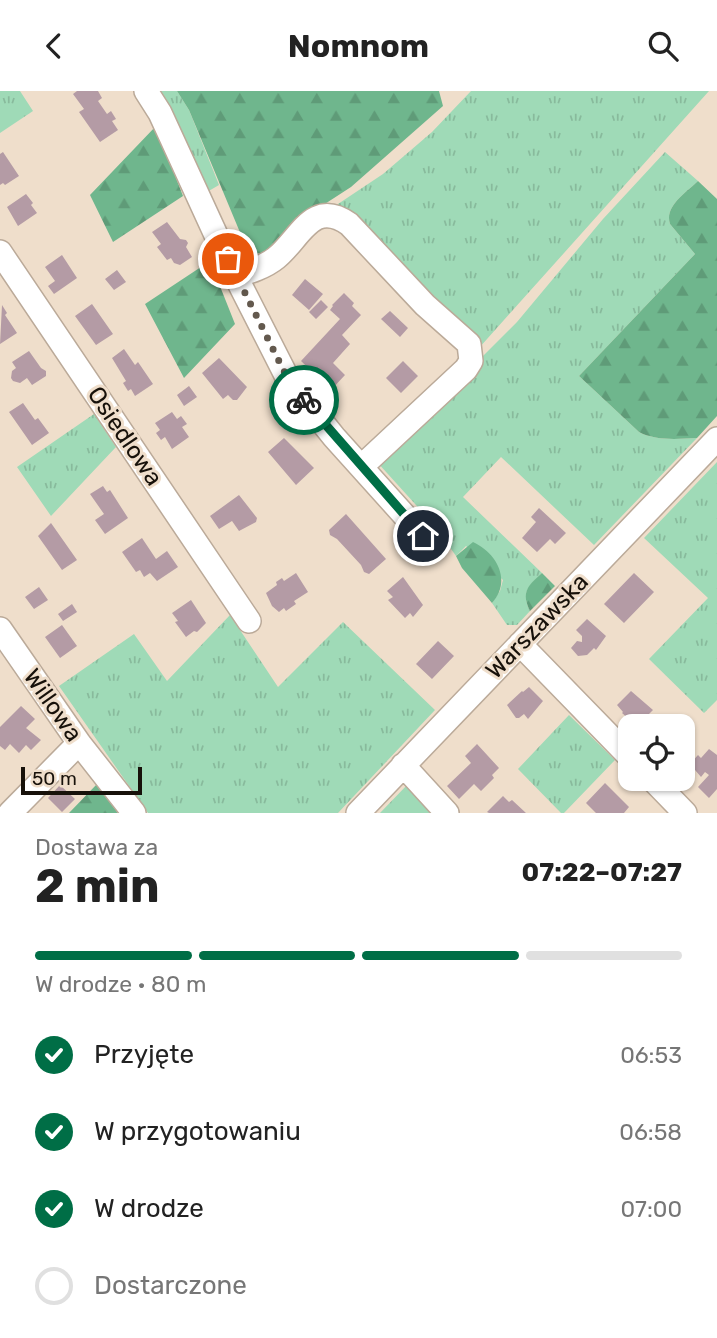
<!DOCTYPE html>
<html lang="pl">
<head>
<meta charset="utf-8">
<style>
  body { margin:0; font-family:Rubik,sans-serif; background:#f6f6f6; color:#222; height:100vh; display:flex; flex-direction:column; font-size:26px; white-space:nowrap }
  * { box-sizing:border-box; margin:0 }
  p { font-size:23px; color:#767676 }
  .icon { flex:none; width:38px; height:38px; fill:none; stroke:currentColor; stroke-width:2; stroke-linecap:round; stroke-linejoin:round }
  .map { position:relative; height:722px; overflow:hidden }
  .drawer { display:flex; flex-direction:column; background:#fff; flex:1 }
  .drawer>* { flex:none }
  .fabs { position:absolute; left:618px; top:623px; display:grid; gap:14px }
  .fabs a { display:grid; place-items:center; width:77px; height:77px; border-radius:14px; background:#fff; box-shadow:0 2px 5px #0004; font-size:35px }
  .scale { position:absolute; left:21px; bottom:18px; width:121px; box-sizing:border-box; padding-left:7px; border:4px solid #17110a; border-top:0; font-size:19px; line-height:24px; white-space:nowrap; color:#17110a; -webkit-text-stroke:5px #efdecb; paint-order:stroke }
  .pin { position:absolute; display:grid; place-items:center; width:60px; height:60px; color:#fff; margin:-30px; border:4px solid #fff; border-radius:50%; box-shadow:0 2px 7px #0007 }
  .courier { position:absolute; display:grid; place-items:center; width:70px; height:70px; margin:-35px; border:5px solid #006e46; border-radius:50%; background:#fff; color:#222; box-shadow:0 2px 9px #0007 }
  .overview em { font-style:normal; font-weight:700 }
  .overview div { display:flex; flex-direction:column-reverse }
  .overview { display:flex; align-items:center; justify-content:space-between; height:119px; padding:0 35px }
  h1 { font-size:46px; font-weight:700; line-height:52px }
  .bar { display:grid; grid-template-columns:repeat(4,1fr); gap:10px 7px; align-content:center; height:84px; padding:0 35px }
  .bar i { height:9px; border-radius:5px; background:#e0e0e0 }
  .bar .selected { background:#006e46 }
  .bar p { grid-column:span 4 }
  ol { padding:0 35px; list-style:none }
  li { display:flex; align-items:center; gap:21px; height:77px }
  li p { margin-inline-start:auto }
  li .icon { padding:7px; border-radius:50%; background:#006e46; color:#fff; stroke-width:4 }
  li:last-child { color:#767676 }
  li i { width:38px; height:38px; border:4px solid #e0e0e0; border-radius:50% }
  header { display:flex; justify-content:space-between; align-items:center; height:91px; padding:0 35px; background:#fff; font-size:32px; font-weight:700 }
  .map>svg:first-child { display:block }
  .grass { fill:url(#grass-tufts) }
  .forest { fill:url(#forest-firs) }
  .building { fill:#b49ba5 }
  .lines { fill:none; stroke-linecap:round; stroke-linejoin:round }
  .minor-casing { stroke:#ba9; stroke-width:26 }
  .minor { stroke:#fff; stroke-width:23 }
  .done { stroke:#63594e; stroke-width:7; stroke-dasharray:0 12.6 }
  .route { stroke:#006e46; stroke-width:9 }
  .labels { text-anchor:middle; stroke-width:6; stroke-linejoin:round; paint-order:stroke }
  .street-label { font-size:24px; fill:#17110a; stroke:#efdecb }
</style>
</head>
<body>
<header><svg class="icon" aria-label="back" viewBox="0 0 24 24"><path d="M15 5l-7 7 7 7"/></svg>Nomnom<svg class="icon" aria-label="search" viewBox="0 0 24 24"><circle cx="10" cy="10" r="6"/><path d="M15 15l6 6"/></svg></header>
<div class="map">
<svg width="717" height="722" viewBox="0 0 717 722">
  <defs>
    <pattern id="grass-tufts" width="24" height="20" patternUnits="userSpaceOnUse" patternTransform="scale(1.75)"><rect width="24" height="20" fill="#9fdab7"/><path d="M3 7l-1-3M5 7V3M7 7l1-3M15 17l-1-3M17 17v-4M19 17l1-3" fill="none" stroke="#88ba9c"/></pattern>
    <pattern id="forest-firs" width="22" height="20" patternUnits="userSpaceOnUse" patternTransform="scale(1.75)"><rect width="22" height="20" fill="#6fb68d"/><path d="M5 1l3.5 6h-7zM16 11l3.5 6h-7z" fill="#5f9b78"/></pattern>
  </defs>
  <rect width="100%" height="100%" fill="#efdecb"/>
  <path class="grass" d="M0,0h20l13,20 -33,22z
    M160,0h17l12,19 30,75 -12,7 -30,-71z
    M471,0h238l-230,257 -144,-142 48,-32 49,-42z
    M665,61l33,29c-11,11 -34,25 -28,43l25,30 -116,122 60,56c17,9 38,7 58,6l-103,107 -93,-88 -38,40 79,76c-14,13 -21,20 -12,38l-13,14h-10l-15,-22 8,-12 3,-11 -37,-34 -10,10 -21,-30 -58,-64 140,-140 86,-103z
    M94,323l22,33 -65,69 -34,-49z
    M717,371v238l-13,13 -55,-54 59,-61 -64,-60z
    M230,524l48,72 65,-65 92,88 -97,103h-190l-89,-127 75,-52 33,47z
    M569,624l46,45 -51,53h-3l-43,-44z
    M408,693l28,29h-56z"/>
  <path class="forest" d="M177,0h262l4,15 -92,81 -37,24 -48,42 -17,1 -60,-144z
    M156,35l27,70 -70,46 -23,-47z
    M698,90l19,18v217l-20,22c-20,1 -41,3 -58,-6l-60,-56 116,-122 -25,-30c-6,-18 17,-32 28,-43z
    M210,170l25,63 -51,54 -39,-74z
    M473,451c24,11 39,39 19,61l-30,-35 -6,-12z
    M542,482l13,13 -25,25c-9,-18 -3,-25 12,-38z
    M97,693l21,29h-49z"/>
  <path class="building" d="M77,0h21l4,7 -4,3 9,13 4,-3 5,8 -4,2 6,9 -18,12 -21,-30 5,-3 -11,-15z
    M3,61l16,24 -14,9 -2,-2 -3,2v-31z
    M26,103l7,9 -2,2 6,8 -19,13 -11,-19z
    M167,131l13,17 6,1 2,3 -2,4 6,10 -12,8 -6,-2 -3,-5 -4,2 -10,-13 4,-3 -9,-12z
    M62,164l15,23 -23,16 -6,-8 7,-5 -10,-14z
    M117,179l9,12 -12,8 -9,-11z
    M305,188l18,15 -14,16 -17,-15z
    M344,202l10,10 -2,3 9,9 -19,20 8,9 -17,19 12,12 -14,15 -30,-29 39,-42 -10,-9 3,-4 -1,-1z
    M321,209l7,7 -12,12 -7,-7z
    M92,213l21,30 -17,11 -21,-29z
    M2,214l5,8 -2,2 12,18 -17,11z
    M390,220l18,17 -8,9 -19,-18z
    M124,258l11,16 3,-3 15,22 -18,12 -4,-7 -3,2 -5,-8 3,-2 -14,-23z
    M29,260l12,17 5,3v5l-14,9 -5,-7 -7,5 -7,-2 -2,-3 1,-7 4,-3 -4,-6z
    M219,267l28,29 -10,13h-4l-5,-5 -5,4 -21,-26z
    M403,270l15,15 -17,17 -15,-15z
    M189,295l8,11 -13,9 -7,-11z
    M23,312l12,17 3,-2 11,15 -17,12 -23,-33z
    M172,321l5,7 4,-3 6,8 -5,3 7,10 -17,12 -7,-12 -4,3 -5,-7 4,-3 -5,-7z
    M284,347l30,30 -18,17 -28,-33z
    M103,395l4,6 3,-2 18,28 -23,16 -10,-14 9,-6 -14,-20z
    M239,404l18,23 -1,4 -17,9 -7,-10 -13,8 -9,-13z
    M539,417l27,25 -11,11 -5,-5 -13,13 -15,-14 14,-16 -5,-5z
    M346,423l40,45 -17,15 -5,-2 -3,-7 -24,-26 -7,-4 -1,-5z
    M51,432l26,37 -15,10 -24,-34z
    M142,447l14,21 11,-8 11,16 -21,14 -7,-8 -6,4 -4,-7 -4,2 -14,-20z
    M296,482l12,19 -14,9 2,3 -10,7 -2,-3 -5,4 -7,-6 -6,-13 11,-8 -1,-3 6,-4 2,3z
    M634,482l20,19 -30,31 -20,-19z
    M403,486l20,28 -10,12 -3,-4 -5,5 -17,-18 5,-3 -6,-6z
    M39,496l9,13 -14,9 -9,-12z
    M191,509l15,23 -9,9 -3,-1 -8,6 -11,-15 3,-1 -6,-8z
    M72,513l5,8 -14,9 -5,-7z
    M587,528l19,17 -10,14 -2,-2 -7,7 -9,1 -7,-8 6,-7 5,1v-6l-6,-6z
    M62,534l15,21 -17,12 -15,-21z
    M438,550l16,15 -22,23 -16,-15z
    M529,596l14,14 -15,18 -4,-5 -5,4h-3l-9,-13 15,-14 1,1z
    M631,600l22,19 -16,16 -15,-13 1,-1 -6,-7z
    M21,615l14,13 -9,9 15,12 -10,10 -5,-5 -7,8 -9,-9 -5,6 -5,-4v-19z
    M477,653l22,24 -7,7 2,3 -13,13 -7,-7 -15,15 -12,-13 24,-23 -6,-7z
    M709,658l8,6v34l-8,9 -11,-11 11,-12 -4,-3 -4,5 -11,-13 8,-9 3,3z
    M605,692l24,24 -5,6h-28l-10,-10z
    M60,694l15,14 -13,13 -14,-14z
    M503,705l6,6 3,-2 14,13h-37l-2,-1z"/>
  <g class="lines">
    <g class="minor-casing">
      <path id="minor" d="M146,0l14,22 67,146 62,122 45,56 89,99
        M0,161l249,369
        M236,185c13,-4 29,-9 40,-18 24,-19 36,-60 73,-34l76,81 44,39 2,17 -5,8 -105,98
        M0,538l79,114 55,70
        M520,553l110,113
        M403,674l44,48
        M652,688l33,34
        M10,722l69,-70
        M358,722l359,-374"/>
    </g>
    <use href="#minor" class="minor"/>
  </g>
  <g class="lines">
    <path class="done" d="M228,168l61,122 15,19"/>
    <path class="route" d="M304,309l119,136"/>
  </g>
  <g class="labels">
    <g class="street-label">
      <text transform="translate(125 345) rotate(56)" y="8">Osiedlowa</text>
      <text transform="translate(537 535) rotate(-46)" y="8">Warszawska</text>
      <text transform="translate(53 614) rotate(55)" y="8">Willowa</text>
    </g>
  </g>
</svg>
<div class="fabs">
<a><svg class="icon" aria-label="locate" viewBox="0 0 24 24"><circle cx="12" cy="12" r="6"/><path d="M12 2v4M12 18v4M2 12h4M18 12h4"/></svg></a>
</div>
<div class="scale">50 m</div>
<div class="pin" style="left:228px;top:168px;background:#ea580c"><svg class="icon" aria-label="bag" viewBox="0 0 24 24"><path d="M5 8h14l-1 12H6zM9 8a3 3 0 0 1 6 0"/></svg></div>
<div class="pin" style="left:423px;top:445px;background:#1f2937"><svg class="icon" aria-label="home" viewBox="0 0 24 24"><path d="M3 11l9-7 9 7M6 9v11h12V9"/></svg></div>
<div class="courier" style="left:304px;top:309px"><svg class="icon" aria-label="bike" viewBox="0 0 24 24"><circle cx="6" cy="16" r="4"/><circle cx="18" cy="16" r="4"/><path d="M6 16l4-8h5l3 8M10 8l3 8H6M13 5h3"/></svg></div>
</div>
<section class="drawer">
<div class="overview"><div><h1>2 min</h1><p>Dostawa za</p></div><em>07:22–07:27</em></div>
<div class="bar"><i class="selected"></i><i class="selected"></i><i class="selected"></i><i></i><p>W drodze · 80 m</p></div>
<ol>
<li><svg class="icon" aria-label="check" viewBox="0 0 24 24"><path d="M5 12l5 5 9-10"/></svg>Przyjęte<p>06:53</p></li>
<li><svg class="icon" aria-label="check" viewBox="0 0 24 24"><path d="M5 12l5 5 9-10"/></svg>W przygotowaniu<p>06:58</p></li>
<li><svg class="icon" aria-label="check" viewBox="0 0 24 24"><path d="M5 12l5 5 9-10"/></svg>W drodze<p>07:00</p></li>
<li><i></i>Dostarczone</li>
</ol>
</section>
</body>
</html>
